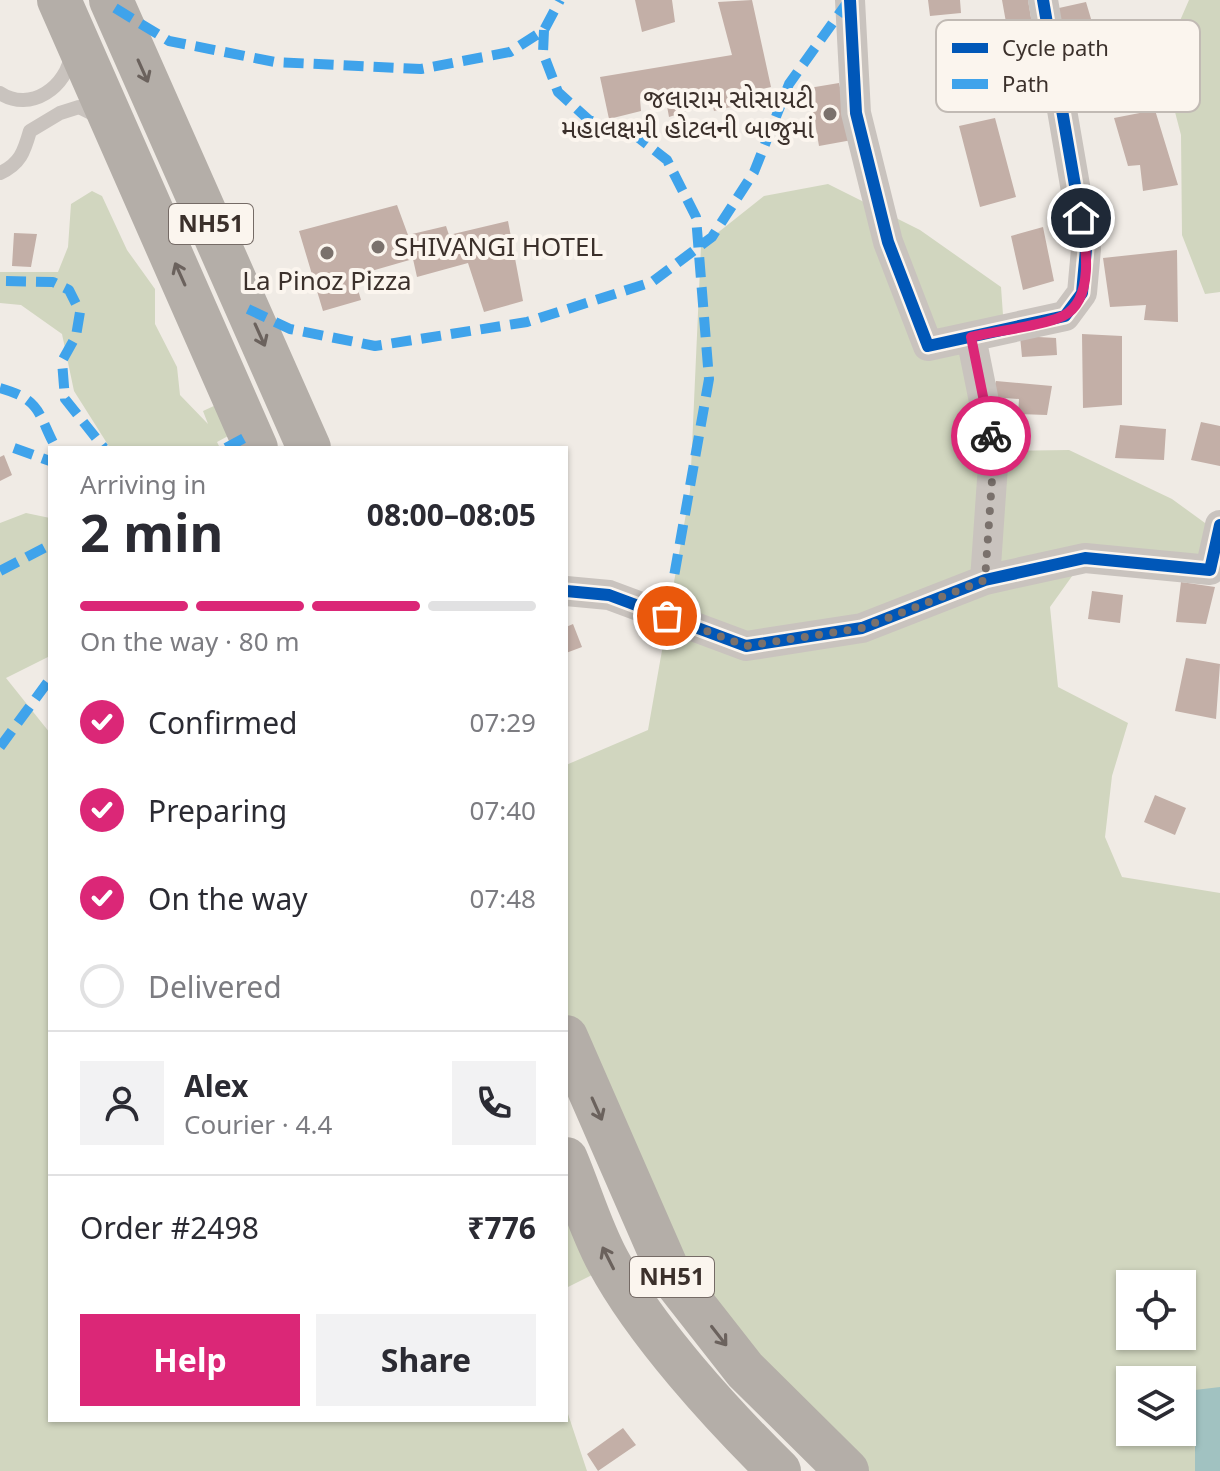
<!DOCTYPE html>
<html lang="en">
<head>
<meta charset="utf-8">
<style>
  body { margin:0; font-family:"Noto Sans","Noto Sans Gujarati",sans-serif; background:#f2f2f3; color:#2b2b33; height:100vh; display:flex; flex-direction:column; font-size:30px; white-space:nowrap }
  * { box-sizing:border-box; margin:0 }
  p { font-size:26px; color:#7c7c81 }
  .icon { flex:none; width:44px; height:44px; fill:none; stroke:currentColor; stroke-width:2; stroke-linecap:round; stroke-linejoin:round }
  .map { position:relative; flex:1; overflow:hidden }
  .drawer { position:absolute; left:48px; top:446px; width:520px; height:976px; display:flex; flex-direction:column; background:#fff; border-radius:0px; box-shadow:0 2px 6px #0004 }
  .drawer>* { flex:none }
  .tools { position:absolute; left:1116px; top:1270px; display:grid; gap:16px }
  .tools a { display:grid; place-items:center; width:80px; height:80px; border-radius:0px; background:#fff; box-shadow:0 2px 6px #0004; font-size:40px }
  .pin { position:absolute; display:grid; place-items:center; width:68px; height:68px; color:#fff; margin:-34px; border:4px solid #fff; border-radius:50%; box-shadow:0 2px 8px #0007 }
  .courier { position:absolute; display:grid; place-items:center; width:80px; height:80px; margin:-40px; border:6px solid #db2777; border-radius:50%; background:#fff; color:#222; box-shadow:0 2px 10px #0007 }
  .headline em { font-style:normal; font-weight:700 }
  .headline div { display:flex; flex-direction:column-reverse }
  .headline { display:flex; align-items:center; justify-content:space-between; height:136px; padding:0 32px }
  h1 { font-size:52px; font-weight:700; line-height:60px }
  .bar { display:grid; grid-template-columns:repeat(4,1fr); gap:12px 8px; align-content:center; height:96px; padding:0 32px }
  .bar i { height:10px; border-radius:6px; background:#e1e1e2 }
  .bar .current { background:#db2777 }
  .bar p { grid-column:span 4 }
  .line { display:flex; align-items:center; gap:20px; padding:0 32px; border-top:2px solid #e1e1e2 }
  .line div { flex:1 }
  .round { display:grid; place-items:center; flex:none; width:84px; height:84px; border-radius:0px; background:#f2f2f3 }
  ol { padding:0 32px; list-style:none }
  li { display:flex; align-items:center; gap:24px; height:88px }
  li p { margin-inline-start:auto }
  li .icon { padding:8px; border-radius:50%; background:#db2777; color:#fff; stroke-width:4 }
  li:last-child { color:#7c7c81 }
  li i { width:44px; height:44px; border:4px solid #e1e1e2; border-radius:50% }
  .button { display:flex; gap:16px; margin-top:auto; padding:16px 32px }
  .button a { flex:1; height:92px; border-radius:0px; background:#db2777; color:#fff; font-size:32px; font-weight:700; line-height:92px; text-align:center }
  .button a+a { background:#f2f2f3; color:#2b2b33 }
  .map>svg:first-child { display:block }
  .green { fill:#d1d6bf; fill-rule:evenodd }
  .water { fill:#a1c2c1 }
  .building { fill:#c3afa7 }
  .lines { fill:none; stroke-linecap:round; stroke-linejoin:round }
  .service { stroke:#c9c3be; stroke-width:14 }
  .minor { stroke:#c9c3be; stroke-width:30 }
  .trunk { stroke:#b4aea8; stroke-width:44 }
  .quiet { stroke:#3fa3eb; stroke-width:10; stroke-dasharray:20 10; stroke-linecap:butt }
  .cycleway-casing { stroke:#fbf5ee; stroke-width:17 }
  .cycleway { stroke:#0057b8; stroke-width:12 }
  .oneway { stroke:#6b625d }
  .done { stroke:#7a716c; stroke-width:8; stroke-dasharray:0 14.4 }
  .route { stroke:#db2777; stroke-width:10 }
  .poi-dot { fill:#7a716c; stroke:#fbf5ee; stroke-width:3 }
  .labels { text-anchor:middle; stroke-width:8; stroke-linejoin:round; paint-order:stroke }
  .shield { fill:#fbf5ee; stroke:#756b66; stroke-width:2 }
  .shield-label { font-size:24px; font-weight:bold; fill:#3b302b }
  .poi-label { font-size:26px; fill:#3b302b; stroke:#fbf5ee; text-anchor:end }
  .key { fill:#fbf5ee; stroke:#c1bab4; stroke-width:2 }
  .key-label { font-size:22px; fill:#3b302b }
</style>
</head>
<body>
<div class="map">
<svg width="1220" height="1471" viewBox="0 0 1220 1471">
  <rect width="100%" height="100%" fill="#f0ebe5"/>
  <path class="green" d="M1189,0h31v292l-15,2 -23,-59 -1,-100 -19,-73z
    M828,184l92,46 81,57 3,42 -32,8 22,114 75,-1 103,49 44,32 -6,39 -125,-12 -35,49 8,80 70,36 -16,53 -7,61 17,40 98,16v578h-371l-121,-123 -162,-311v-272l82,-35 42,-239 11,-245 63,-50zM1130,1284h52v52h-52zM1130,1380h52v52h-52z
    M92,191l10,5 25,54 28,39v35l22,43 3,28 28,29 -5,-13 13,-6 14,30 -13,7 3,6h-110l-36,-57 -12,-57 -41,-29 -21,-2v-31h58l10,-25 3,-43z
    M26,513l24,5v138l-44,22 44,55v687h516v-12l21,63h-587v-948z
    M566,1175l38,94 -38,19z"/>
  <path class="water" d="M1220,1387v84h-25v-81z"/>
  <path class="building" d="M635,0h37l3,22 -33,10z
    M752,0l19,87 -18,4 4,10 -43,10 -2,-8 -43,14 -4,-22 -25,4 1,12 -32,8 -9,-42 132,-22 -14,-53z
    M928,0h32l1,13 -31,3z
    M1002,0h26l6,35 -25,4z
    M1086,2l8,27 -38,10 -6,-29z
    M839,83l13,57 -33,6 -10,-58z
    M1155,110l23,75 -35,6 -3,-26 -12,1 -14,-48z
    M995,118l21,79 -36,10 -21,-81z
    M397,205l11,30 38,-9 3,9 59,-14 15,80 -39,11 -16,-49 -51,14 -4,-18 -59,17 7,24 -38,11 -24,-80z
    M1043,227l11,54 -31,9 -12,-54z
    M14,233l23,1 -6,33 -19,-1z
    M1177,250l1,72 -34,-2 2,-15 -36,2 -7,-49z
    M1082,334l40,2v69l-39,3z
    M1020,336l36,2 1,17 -35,2z
    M996,381l56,5 -5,29 -29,-1 1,-15 -28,-2z
    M1201,422l19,4v40l-29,-6z
    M1120,425l46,4 -2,31 -49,-2z
    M4,455l8,20 -12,6v-24z
    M1181,582l34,5 -9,37 -30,-2z
    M1092,591l31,4 -3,28 -32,-4z
    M573,624l9,23 -16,6v-26z
    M1186,658l34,6 -4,55 -41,-8z
    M1155,795l31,13 -11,27 -31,-13z
    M623,1428l13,17 -38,26 -11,-17z"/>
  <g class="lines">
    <path class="service" d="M0,93c30,20 68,-6 71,-40
      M0,173c20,-9 24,-21 30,-42l30,-18 19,-6 20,10"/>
    <path class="minor" d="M850,0l6,113 32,129 40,104 137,-30 17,-23 4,-44 -43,-249
      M971,337l23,114 -9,129
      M566,591l43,4 137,51 116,-18 123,-48 100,-22 125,12 10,-45"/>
    <path class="trunk" d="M59,0l197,448
      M111,0l198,448
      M566,1037l103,236 76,97 102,101
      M566,1159c14,33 25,71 42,102 38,71 114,154 171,210"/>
    <path class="quiet" d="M115,8l54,33 106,21 146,7 89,-17 34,-22 16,-30
      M544,30l-1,23 15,39 31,28 46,15 32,25 29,57 13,162 -42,237
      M6,281l47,1 16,8 11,22 -4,24 -14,25 3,38 39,49
      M248,309l42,20 85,17 152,-24 125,-40 60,-45 42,-65 35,-88 60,-84
      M0,388c43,12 38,28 56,60
      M14,448l36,13
      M226,448l24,-13
      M0,571l50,-26
      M0,747l50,-68"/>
    <g class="cycleway-casing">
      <path id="cycleway" d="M850,0l6,113 32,129 40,104 137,-30 17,-23 4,-44 -43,-249
        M566,591l43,4 137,51 116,-18 123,-48 100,-22 125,12 10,-45"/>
    </g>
    <use href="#cycleway" class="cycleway"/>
  </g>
  <defs><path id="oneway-shaft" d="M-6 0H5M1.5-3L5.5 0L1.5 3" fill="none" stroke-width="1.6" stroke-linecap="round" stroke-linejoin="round" transform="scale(2)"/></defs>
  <g class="oneway">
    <use href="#oneway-shaft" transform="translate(143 71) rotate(66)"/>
    <use href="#oneway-shaft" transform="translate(180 274) rotate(-114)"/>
    <use href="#oneway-shaft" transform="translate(260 335) rotate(66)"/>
    <use href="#oneway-shaft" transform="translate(597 1109) rotate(66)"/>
    <use href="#oneway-shaft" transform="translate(608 1258) rotate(-117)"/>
    <use href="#oneway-shaft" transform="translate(719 1336) rotate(52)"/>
  </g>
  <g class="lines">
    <path class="done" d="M667,616l79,30 116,-18 123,-48 9,-129 -3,-15"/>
    <path class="route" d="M991,436l-20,-99c24,-6 72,-11 92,-21 32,-16 23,-71 18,-98"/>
  </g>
  <g class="poi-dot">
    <circle cx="830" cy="114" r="8"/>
    <circle cx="378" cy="247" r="8"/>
    <circle cx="327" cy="253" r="8"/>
  </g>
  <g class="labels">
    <g class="shield">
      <rect x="169" y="204" width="84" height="40" rx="6"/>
      <rect x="630" y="1257" width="84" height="40" rx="6"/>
    </g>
    <g class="shield-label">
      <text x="211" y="232">NH51</text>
      <text x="672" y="1285">NH51</text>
    </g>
    <g class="poi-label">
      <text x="814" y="108">જલારામ સોસાયટી<tspan x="814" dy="30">મહાલ‌ક્ષમી હોટલની બાજુમાં</tspan></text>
      <text x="394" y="256" text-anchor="start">SHIVANGI HOTEL</text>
      <text x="327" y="290" text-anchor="middle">La Pinoz Pizza</text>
    </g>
  </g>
  <rect x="936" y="20" width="264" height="92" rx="12" class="key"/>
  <rect x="952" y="43" width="36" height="10" fill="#0057b8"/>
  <rect x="952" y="79" width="36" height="10" fill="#3fa3eb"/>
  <g class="key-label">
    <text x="1002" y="56">Cycle path</text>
    <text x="1002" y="92">Path</text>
  </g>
</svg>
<div class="tools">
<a><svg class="icon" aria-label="locate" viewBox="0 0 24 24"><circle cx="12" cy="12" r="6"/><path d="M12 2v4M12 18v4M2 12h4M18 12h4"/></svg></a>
<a><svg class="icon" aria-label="layers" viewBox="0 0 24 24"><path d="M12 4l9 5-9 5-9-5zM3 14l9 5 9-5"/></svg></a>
</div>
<div class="pin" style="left:667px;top:616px;background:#ea580c"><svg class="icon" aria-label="bag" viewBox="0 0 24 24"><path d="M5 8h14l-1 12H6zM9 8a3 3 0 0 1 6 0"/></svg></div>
<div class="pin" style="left:1081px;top:218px;background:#1f2937"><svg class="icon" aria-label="home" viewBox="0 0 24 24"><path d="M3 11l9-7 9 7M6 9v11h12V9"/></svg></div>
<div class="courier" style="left:991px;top:436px"><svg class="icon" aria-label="bike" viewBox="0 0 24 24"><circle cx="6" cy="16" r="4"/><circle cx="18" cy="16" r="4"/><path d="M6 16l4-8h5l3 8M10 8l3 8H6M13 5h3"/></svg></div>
<section class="drawer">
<div class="headline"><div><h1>2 min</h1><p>Arriving in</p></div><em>08:00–08:05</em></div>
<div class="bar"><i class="current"></i><i class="current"></i><i class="current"></i><i></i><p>On the way · 80 m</p></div>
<ol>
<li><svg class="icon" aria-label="check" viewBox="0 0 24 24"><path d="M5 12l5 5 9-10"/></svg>Confirmed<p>07:29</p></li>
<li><svg class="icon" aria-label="check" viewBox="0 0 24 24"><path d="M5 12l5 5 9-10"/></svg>Preparing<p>07:40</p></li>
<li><svg class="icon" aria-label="check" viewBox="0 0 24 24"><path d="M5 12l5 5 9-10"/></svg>On the way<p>07:48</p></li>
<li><i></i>Delivered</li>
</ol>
<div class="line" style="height:144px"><a class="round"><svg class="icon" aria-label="person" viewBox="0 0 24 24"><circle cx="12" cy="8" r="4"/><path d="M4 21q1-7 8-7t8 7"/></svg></a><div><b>Alex</b><p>Courier · 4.4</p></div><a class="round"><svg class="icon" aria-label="phone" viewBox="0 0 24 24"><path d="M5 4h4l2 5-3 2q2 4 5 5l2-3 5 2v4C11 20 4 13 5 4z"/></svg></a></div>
<div class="line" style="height:104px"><div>Order #2498</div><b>₹776</b></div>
<div class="button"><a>Help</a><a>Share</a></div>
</section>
</div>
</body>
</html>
